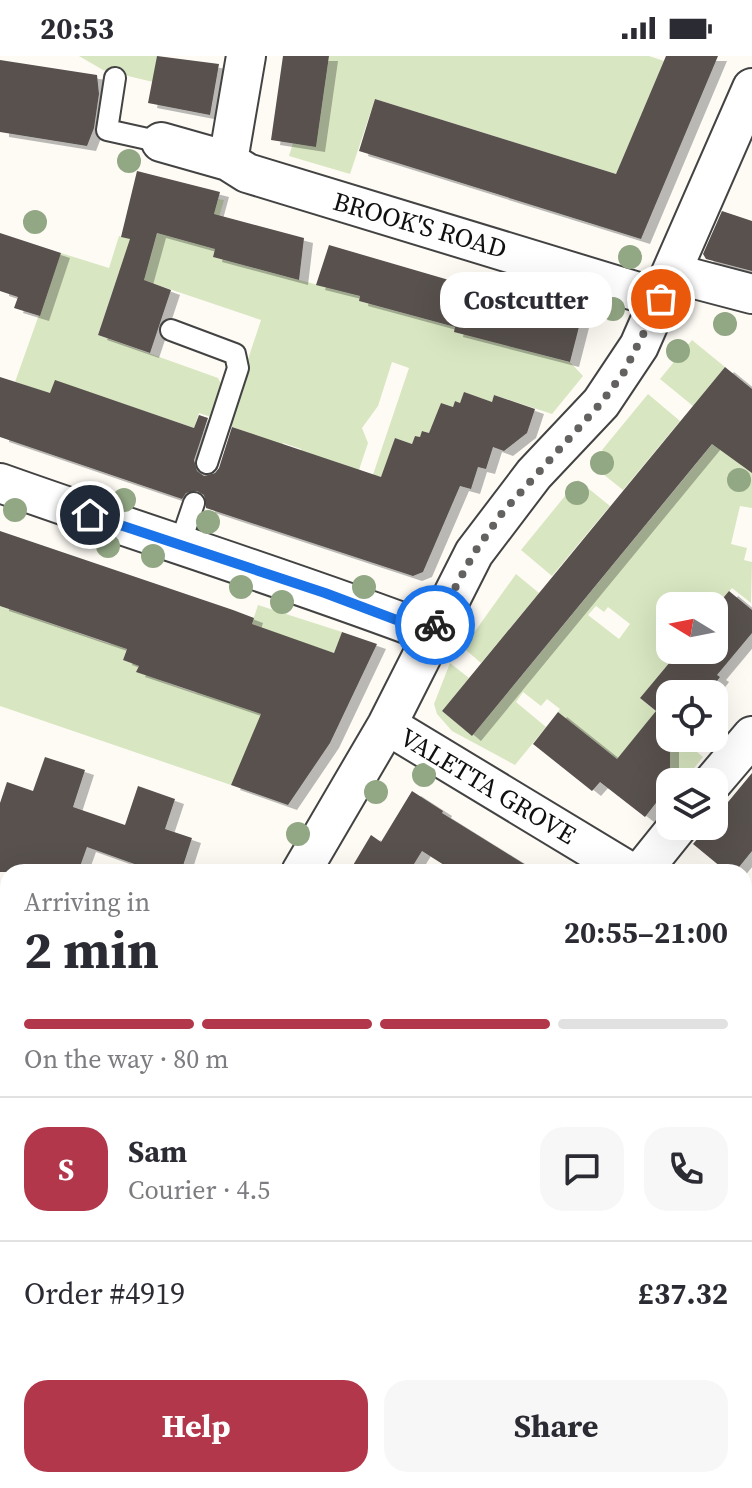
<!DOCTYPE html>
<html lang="en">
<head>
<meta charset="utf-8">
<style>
  body { margin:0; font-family:"Source Serif 4",serif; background:#f7f7f7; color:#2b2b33; height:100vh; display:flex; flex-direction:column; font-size:30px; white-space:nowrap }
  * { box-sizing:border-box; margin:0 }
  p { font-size:26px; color:#7c7c81 }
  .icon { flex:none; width:44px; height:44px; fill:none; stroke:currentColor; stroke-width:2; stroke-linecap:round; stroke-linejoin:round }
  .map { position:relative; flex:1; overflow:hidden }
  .drawer { position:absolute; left:0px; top:808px; width:752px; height:624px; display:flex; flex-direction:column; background:#fff; border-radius:24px 24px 0 0; box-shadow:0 8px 32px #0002 }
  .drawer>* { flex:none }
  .needle { width:52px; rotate:280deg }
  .tools { position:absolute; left:656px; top:536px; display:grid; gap:16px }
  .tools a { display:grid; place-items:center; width:72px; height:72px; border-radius:16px; background:#fff; box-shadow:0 8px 32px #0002; font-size:40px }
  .pin { position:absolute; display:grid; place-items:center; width:68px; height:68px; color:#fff; margin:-34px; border:4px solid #fff; border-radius:50%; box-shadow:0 2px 8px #0007 }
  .courier { position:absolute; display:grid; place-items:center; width:80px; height:80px; margin:-40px; border:6px solid #1a73e8; border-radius:50%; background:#fff; color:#222; box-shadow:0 2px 10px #0007 }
  .bubble { position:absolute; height:56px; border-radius:24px; background:#fff; box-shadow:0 8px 32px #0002; font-size:26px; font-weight:700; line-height:56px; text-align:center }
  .headline em { font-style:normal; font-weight:700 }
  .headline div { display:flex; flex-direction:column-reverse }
  .headline { display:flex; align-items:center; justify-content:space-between; height:136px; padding:0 24px }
  h1 { font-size:52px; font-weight:700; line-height:60px }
  .bar { display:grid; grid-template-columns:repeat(4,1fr); gap:12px 8px; align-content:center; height:96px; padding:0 24px }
  .bar i { height:10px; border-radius:6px; background:#e1e1e2 }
  .bar .active { background:#b2374a }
  .bar p { grid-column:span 4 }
  .line { display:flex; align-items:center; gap:20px; padding:0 24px; border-top:2px solid #e1e1e2 }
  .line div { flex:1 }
  .round { display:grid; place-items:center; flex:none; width:84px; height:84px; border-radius:24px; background:#f7f7f7 }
  .action { display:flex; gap:16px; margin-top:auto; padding:16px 24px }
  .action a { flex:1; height:92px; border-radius:24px; background:#b2374a; color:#fff; font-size:32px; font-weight:700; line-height:92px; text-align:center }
  .action a+a { background:#f7f7f7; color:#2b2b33 }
  .status { display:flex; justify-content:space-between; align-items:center; height:56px; padding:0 40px; background:#fff; direction:ltr }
  .status svg { height:22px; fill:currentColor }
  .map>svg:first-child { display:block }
  .green { fill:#d8e6c1; fill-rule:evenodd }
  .building { fill:#58514e; filter:url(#shadow) }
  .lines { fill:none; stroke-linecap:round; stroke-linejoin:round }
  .service-casing { stroke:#434343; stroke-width:24 }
  .minor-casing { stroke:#434343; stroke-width:42 }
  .path { stroke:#323232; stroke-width:5; stroke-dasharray:8 4; stroke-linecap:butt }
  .service { stroke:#fff; stroke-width:20 }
  .minor { stroke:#fff; stroke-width:38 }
  .tree { fill:#92a784 }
  .done { stroke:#636260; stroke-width:8; stroke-dasharray:0 14.4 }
  .route { stroke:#1a73e8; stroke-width:10 }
  .labels { text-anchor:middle; stroke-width:8; stroke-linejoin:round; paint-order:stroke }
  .street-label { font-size:26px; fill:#101010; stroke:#fff }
</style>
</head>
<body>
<div class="status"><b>20:53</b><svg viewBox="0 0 49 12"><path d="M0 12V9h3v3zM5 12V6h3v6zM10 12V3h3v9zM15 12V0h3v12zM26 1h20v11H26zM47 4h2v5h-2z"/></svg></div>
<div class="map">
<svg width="752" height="1432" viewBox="0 0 752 1432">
  <defs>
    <filter id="shadow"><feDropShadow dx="9" dy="5" stdDeviation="0" flood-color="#0004"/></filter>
  </defs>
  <rect width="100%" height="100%" fill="#fefbf5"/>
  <path class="green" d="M79,0h78l-4,26 -50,-12z
    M329,0h320l15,5 -48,113 -241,-75 -25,75 -61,-18 4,-13 23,3z
    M218,143l6,1 -5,17 5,2 -11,38 147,39 -1,5 96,26v5l115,30 13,14 -31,38 -58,-19 -2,7 -28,-9 -4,10 -5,-2 -2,6 -12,-4 -2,6 4,1 8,31 -28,-10 -3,6 -5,-1 -3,8 -17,-6 -11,40 -5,-1 -19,36 49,-145 -17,-6 -14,44 -16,22 6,15 -23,69 -6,-49 -13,-4 -31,10 6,-20 -18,-6 -7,19 -14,-24 -32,-12 -15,44 -3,-2 49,-148 -142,-48 -21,63 120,43 4,8 -11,31 -12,-4 -5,15 -91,-31 -59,14 -17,-5 6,-18 -18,-6 46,-129 48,15 10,-32 34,9 4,-12 49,10z
    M692,284l33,27 -32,39 -33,-27z
    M648,338l32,27 -57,69 -20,-16 11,-14 -12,-10z
    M752,340l-16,65 10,8 6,-8v47l-12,-2 -9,38 16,4 -3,12 8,2 -1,41 -19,-15 -18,21 -44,-3v44h10l-40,48 19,16 11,24h10l23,19 -20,25h-12l-44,-35 -10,12 -59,-47 2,-3 -13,-10 -6,7 -18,-14 -7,10 30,25 -31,38 -63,-34 -15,-17 -3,-10 16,-41 19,15 -27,33 30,25zM596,550l8,6 4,-5 22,17 -11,15 -31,-24z
    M578,424l32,26 -58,70 -31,-26z
    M516,518l23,19 -58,70 -22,-19 7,-14 7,4z
    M258,549l84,27 -8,21 -45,-15 9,20 -67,127 -231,-79v-100l110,38 28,-30 -15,46 16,6 -2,6 46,-43 -18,53 31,11 18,-53 12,60z
    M745,1002l7,5v186l-8,11v-28l6,-8 -6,-4z
    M320,1424h100l-5,8h-101z
    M454,1424h139l-6,8h-139z"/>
  <path class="building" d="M157,0l62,8 -9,51 -62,-12z
    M283,0h46l-13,91 -45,-7z
    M666,0h52l-77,183 -282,-88 16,-52 241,75z
    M0,4l97,15 2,19 -5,34 -7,18 -87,-14z
    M137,115l83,21 -6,22 90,24 -5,42 -86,-23 2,-8 -58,-16 -13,47 27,10 -21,63 -52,-18 32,-96 -9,-2z
    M722,155l30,10v50l-46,-12 -3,-5z
    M0,177l61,20 -21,63 -26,-8 4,-11 -18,-6z
    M329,189l137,40 -1,4 116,30 -11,43 -116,-30 1,-5 -96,-26 1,-5 -44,-11z
    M725,311l27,22v84l-40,-29 -240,292 -30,-25z
    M0,321l50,16 5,-13 139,48 5,-13 9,3 -14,42 3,11 7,5 11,-3 4,-5 13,-41 149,50 14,-39 17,6 3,-8 5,1 2,-6 7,2 12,-30 12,4 2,-6 5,2 4,-11 28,10 2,-7 41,14 -8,24 -23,18 -11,-4 -7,22 -8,-2 -7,22 -11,-3 -37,86 -10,4 -207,-68 -2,-13 -7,-4 -11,2 -4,6 -182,-62z
    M0,475l233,79 21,8 -2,6 82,29 8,-21 35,12 -47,99 -42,62 -57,-20 30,-71 -125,-42 3,-6 -16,-6 4,-11 -127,-43z
    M729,535l23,19v23l-35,42 3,2 -13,17h-37v91l-25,32 -45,-35 -8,9 -59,-47 25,-32 59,47 39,-48 -16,-13 40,-48h34v-41z
    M45,701l40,13 -12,37 52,18 13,-39 37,13 -10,30 27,9 -11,34h-42l1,-6 -53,-19 -9,25h-78v-69l7,-21 26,9z
    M752,717v78l-17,21h-8l-34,-28 15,-18h6v-7z
    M412,735l31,20 -1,2 95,59h-82l-33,-21 -13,21h-60l22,-37 10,7z"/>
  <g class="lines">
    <g class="service-casing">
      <path id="service" d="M115,22l-8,52 54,12
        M171,274l64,24 3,14 -31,95
        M179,491l15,-44"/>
    </g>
    <g class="minor-casing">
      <path id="minor" d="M161,86l67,19 19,12 414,126
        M228,105l18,-105
        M672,217l80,21
        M0,427c143,51 289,96 431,150
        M387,669l243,147
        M713,726l39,-46
        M301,816l86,-147 87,-172 60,-79 67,-71 38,-57 113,-258
        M641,816l37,-46
        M744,891l8,5
        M0,1302l8,-21
        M744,1320l8,6
        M0,1337l8,3
        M135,1424l11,8"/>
    </g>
    <path class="path" d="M593,1432l6,-8"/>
    <use href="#service" class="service"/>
    <use href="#minor" class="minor"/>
  </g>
  <g class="tree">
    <circle cx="129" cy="105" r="12"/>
    <circle cx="35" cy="166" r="12"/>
    <circle cx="630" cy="201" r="12"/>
    <circle cx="613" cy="253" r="12"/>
    <circle cx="725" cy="268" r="12"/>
    <circle cx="678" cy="295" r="12"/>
    <circle cx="602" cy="407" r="12"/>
    <circle cx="739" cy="424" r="12"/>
    <circle cx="577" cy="437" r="12"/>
    <circle cx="124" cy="444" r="12"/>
    <circle cx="15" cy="454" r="12"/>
    <circle cx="208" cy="466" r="12"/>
    <circle cx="108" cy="490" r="12"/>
    <circle cx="153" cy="500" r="12"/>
    <circle cx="241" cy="531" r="12"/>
    <circle cx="364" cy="531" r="12"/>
    <circle cx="282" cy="546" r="12"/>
    <circle cx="424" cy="719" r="12"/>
    <circle cx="376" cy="736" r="12"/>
    <circle cx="298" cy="778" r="12"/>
  </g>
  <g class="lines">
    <path class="done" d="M435,569l39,-72 28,-40 99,-110 23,-31 37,-73"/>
    <path class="route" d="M90,459l235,78 106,40 4,-8"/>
  </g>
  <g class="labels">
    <g class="street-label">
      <text transform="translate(420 169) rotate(16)" y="9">BROOK'S ROAD</text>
      <text transform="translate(488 730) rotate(31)" y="9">VALETTA GROVE</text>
    </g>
  </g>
</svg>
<div class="tools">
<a><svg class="needle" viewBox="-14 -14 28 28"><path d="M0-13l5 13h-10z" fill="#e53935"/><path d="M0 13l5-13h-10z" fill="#7c7c81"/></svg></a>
<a><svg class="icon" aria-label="locate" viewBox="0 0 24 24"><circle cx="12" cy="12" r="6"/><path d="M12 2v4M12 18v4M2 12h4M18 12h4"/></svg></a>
<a><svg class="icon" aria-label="layers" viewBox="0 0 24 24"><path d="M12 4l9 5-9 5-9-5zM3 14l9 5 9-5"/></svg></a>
</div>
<div class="pin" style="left:661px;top:243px;background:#ea580c"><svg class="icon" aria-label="bag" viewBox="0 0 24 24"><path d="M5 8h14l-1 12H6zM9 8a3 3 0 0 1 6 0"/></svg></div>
<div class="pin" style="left:90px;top:459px;background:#1f2937"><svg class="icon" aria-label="home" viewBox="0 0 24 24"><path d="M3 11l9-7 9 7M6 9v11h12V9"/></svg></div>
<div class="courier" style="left:435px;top:569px"><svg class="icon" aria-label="bike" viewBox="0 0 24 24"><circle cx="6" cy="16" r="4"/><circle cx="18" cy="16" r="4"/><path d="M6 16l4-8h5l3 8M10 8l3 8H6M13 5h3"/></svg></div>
<div class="bubble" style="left:440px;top:216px;width:172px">Costcutter</div>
<section class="drawer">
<div class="headline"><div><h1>2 min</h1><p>Arriving in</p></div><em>20:55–21:00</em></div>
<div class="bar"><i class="active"></i><i class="active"></i><i class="active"></i><i></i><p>On the way · 80 m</p></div>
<div class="line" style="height:144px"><b class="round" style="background:#b2374a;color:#fff">S</b><div><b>Sam</b><p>Courier · 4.5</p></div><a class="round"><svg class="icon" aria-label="chat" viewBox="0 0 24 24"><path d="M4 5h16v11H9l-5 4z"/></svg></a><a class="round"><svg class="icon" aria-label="phone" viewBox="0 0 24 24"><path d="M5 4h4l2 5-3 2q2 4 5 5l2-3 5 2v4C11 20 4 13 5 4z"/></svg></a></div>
<div class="line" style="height:104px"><div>Order #4919</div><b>£37.32</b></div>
<div class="action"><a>Help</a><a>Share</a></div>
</section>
</div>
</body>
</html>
